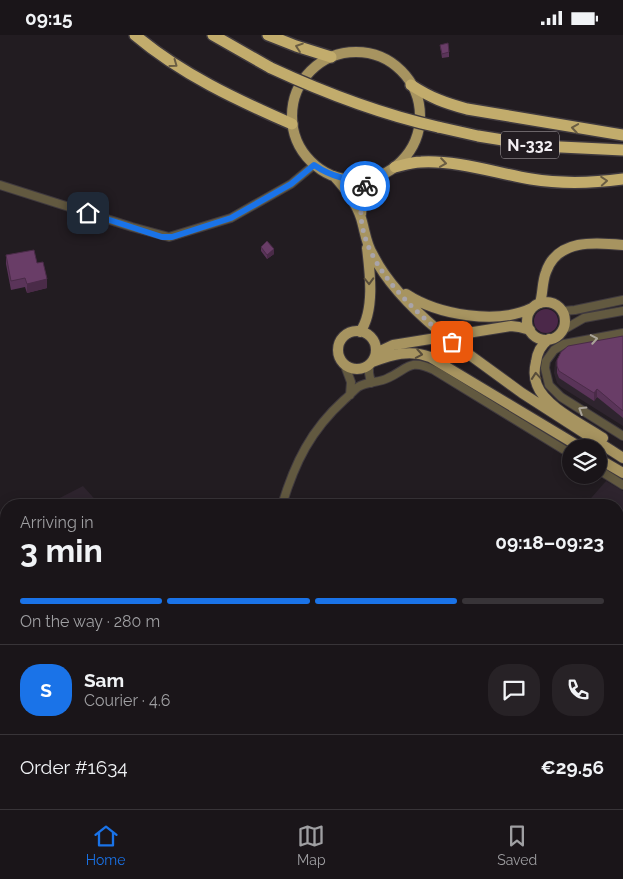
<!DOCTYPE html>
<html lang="en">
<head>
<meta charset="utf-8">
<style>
  body { margin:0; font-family:Raleway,sans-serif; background:#272226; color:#f1f3f6; height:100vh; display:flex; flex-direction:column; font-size:19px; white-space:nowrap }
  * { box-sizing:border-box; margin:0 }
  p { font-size:16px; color:#9f9fa2 }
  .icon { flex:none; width:28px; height:28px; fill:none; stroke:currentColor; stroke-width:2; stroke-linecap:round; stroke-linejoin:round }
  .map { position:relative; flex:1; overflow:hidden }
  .sheet { position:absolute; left:0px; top:464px; width:624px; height:311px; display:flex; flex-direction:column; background:#1a1519; border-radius:20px 20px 0 0; box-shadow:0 2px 12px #0003,0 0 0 1px #383438 }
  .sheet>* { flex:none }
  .controls { position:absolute; left:562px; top:404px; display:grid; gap:10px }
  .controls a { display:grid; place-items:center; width:45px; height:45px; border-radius:50%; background:#1a1519; box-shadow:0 2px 12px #0003,0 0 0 1px #383438; font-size:25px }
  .pin { position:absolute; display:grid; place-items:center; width:42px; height:42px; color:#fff; margin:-21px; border-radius:10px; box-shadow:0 2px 8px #0006 }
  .courier { position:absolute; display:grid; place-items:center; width:50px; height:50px; margin:-25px; border:4px solid #1a73e8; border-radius:50%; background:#fff; color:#222; box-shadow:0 1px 6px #0007 }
  .headline em { font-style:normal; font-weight:700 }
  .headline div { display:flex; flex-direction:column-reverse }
  .headline { display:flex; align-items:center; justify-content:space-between; height:85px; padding:0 20px }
  h1 { font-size:32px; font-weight:700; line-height:38px }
  .bar { display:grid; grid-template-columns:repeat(4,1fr); gap:8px 5px; align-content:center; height:60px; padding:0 20px }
  .bar i { height:6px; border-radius:4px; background:#383438 }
  .bar .active { background:#1a73e8 }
  .bar p { grid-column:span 4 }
  .line { display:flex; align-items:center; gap:12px; padding:0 20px; border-top:1px solid #383438 }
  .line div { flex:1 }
  .round { display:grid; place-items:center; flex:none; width:52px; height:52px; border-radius:20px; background:#272226 }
  .status { display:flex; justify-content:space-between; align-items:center; height:35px; padding:0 25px; background:#1a1519; direction:ltr }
  .status svg { height:14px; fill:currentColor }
  .tab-bar { display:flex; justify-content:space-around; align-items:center; height:70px; border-top:1px solid #383438; background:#1a1519; font-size:14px; color:#9f9fa2 }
  .tab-bar a { display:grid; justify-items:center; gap:2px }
  .tab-bar .active { color:#1a73e8 }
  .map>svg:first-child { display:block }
  .built { fill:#2e242e }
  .green { fill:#4b2849 }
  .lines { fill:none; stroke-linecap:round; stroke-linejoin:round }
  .minor-casing { stroke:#3f393e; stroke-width:10 }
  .major-casing { stroke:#3f393e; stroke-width:12 }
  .highway-casing { stroke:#3f393e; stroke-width:14 }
  .minor { stroke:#625940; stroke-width:8 }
  .major { stroke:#a79460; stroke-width:10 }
  .highway { stroke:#c2ac6c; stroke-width:11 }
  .major-bridge-casing { stroke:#3f393e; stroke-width:12; stroke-linecap:butt }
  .highway-bridge-casing { stroke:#3f393e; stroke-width:14; stroke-linecap:butt }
  .major-bridge { stroke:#a79460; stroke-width:10 }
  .highway-bridge { stroke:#c2ac6c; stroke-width:11 }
  .wall { fill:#5a3459 }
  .shaded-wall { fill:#4a2b48 }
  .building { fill:#693d67; stroke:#4a2b48 }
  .oneway { stroke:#6a5d43 }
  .oneway2 { stroke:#574c3a }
  .oneway3 { stroke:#aaa499 }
  .done { stroke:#a9a4a9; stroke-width:5; stroke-dasharray:0 9 }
  .route { stroke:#1a73e8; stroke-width:6 }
  .labels { text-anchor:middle; stroke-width:5; stroke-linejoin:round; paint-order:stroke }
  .shield { fill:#221c21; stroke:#b4afb3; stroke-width:1 }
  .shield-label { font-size:16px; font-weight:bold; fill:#f2eef2 }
</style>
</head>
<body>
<div class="status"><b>09:15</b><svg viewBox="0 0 49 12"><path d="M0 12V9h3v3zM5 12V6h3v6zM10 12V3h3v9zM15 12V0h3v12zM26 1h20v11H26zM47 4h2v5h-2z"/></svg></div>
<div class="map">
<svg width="623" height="774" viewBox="0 0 623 774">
  <rect width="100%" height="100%" fill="#221c21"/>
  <path class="built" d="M623,305v86l-62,-39 -4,-4 -3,-10 1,-11 6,-8z
    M606,446l17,10v173l-5,-5v-154h-33z
    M83,451l17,19h-54z
    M6,490v109l-6,-6v-100z
    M0,609l6,6v120l-6,4z"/>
  <path class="green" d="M534 286a12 12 0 1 1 24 0a12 12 0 1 1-24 0Z"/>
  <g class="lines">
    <g class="minor-casing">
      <path id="minor" d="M0,150l132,42 37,10 62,-19 60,-34 23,-19
        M563,276l12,-1 48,-10
        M563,295l21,-12 39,-7
        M623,298l-59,11 -10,6 -8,11 -1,7 4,17 12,12 62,39
        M369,330v8l2,10
        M345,331l6,16 -1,13
        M599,435l24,15
        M282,470c13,-43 29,-75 62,-105 5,-4 9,-9 14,-13 9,-6 21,-4 30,-9 20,-9 21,-20 46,-8l137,84
        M0,603l6,6
        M0,741l6,-4
        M295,769l15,5"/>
    </g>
    <g class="major-casing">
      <path id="major" d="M292 81a64 64 0 1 1 128 0a64 64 0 1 1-128 0Z
        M334,141c11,12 22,26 27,42 4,13 5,26 12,37 15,30 41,55 66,76
        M361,179l2,-20 6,-15
        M406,259c32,21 91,31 126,14
        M527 286a19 19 0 1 1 38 0a19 19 0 1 1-38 0Z
        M540,268c3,-10 2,-21 6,-31 11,-33 49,-30 77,-27
        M338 315a19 19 0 1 1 38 0a19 19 0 1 1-38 0Z
        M360,297c15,-21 10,-60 7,-84
        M549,304c-8,6 -12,14 -13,23 -2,8 -2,16 1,23 8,22 47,40 66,53
        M452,307l70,51 101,65
        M376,318l17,-8 118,-19 8,1 11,3
        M372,327c20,-7 37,-13 58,-5l150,90
        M599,424l24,14"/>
    </g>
    <g class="highway-casing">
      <path id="highway" d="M135,0c46,39 102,65 157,89
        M213,0l58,33
        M268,0l28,11 35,11
        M411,50c20,13 34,18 56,24l156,26
        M438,92l40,9 62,10 83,4
        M395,132c8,-2 17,-5 26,-5 36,-2 75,11 110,17 30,5 62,4 92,0"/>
    </g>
    <use href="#minor" class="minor"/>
    <use href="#major" class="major"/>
    <use href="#highway" class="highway"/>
    <g class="major-bridge-casing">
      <path id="major-bridge" d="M439,296l13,11"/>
    </g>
    <g class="highway-bridge-casing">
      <path id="highway-bridge" d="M271,33c54,25 109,46 167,59"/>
    </g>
    <use href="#major-bridge" class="major-bridge"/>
    <use href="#highway-bridge" class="highway-bridge"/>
  </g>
  <path class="wall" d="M440,10l9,7v5l-7,1z
    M261,212l13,7 -7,5 -6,-8z
    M6,220l31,8 10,25 -20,5 -2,-6 -14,3 -5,-26z
    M623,301v82l-26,-21 -3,4 -35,-23 -2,-5v-13z
    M25,769h18l-5,5h-13z"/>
  <path class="shaded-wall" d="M274,214v5l-7,5v-4z
    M47,244v9l-20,5v-9z
    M597,354v8l-3,4v-8z
    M6,703v9l-6,4v-9z
    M5,715v9l-5,4v-10z
    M37,769h6l-5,5h-6z"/>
  <path class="building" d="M448,8l1,9 -7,2 -2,-9z
    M267,206l7,8 -7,6 -6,-8z
    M34,215l3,13 6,-1 4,17 -20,5 -2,-6 -14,3 -5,-26z
    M623,301v75l-26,-22 -3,4 -35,-22 -2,-5v-6l4,-8 7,-6z
    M0,687l6,9v7l-6,4z
    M0,708l5,7 -5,3z
    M6,763v6h9l2,3 -5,2h-12v-8z
    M27,769h10l-5,5z"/>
  <defs><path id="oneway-chevron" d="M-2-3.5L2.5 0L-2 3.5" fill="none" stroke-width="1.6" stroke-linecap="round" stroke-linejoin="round" transform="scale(1.25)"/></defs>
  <g class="oneway">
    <use href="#oneway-chevron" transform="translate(299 12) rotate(-161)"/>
    <use href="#oneway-chevron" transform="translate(174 29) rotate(36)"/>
    <use href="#oneway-chevron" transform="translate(575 93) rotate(-171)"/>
    <use href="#oneway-chevron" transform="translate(443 128) rotate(8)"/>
    <use href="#oneway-chevron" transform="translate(604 146) rotate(-4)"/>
  </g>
  <g class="oneway2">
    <use href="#oneway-chevron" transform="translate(369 246) rotate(88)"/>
    <use href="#oneway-chevron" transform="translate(419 319) rotate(10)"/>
    <use href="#oneway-chevron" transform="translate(536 341) rotate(-95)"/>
  </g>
  <g class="oneway3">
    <use href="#oneway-chevron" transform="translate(594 304) rotate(-10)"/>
    <use href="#oneway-chevron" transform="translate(582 375) rotate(-148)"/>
  </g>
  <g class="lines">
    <path class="done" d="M365,151c-21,63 43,120 87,156"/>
    <path class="route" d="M88,178l74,24h10l59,-19 60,-34 23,-19c18,12 34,16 55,14l-4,7"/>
  </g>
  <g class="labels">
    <rect class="shield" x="501" y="96.5" width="58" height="27" rx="4"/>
    <g class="shield-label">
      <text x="530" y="116">N-332</text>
    </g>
  </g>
</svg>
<div class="controls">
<a><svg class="icon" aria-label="layers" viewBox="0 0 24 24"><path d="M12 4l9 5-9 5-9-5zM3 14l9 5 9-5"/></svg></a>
</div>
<div class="pin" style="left:452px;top:307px;background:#ea580c"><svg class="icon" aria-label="bag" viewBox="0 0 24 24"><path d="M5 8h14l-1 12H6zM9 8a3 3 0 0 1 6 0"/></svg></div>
<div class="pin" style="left:88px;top:178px;background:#1f2937"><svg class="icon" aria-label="home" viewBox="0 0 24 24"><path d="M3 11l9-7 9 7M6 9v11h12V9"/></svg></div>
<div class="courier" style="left:365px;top:151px"><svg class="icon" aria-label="bike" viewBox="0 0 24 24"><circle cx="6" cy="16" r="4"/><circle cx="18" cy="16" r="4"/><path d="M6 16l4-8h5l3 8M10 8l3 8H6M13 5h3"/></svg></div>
<section class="sheet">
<div class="headline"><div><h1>3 min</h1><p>Arriving in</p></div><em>09:18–09:23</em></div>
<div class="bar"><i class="active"></i><i class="active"></i><i class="active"></i><i></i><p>On the way · 280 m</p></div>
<div class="line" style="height:90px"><b class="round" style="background:#1a73e8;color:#fff">S</b><div><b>Sam</b><p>Courier · 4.6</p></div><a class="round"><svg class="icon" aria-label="chat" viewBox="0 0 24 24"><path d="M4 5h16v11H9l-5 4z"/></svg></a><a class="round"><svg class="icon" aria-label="phone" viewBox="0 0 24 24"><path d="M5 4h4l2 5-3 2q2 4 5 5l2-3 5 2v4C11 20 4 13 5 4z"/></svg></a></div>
<div class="line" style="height:65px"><div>Order #1634</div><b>€29.56</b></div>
</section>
</div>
<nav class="tab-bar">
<a class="active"><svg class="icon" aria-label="home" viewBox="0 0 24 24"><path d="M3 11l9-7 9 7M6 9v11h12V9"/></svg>Home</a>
<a><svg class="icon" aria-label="map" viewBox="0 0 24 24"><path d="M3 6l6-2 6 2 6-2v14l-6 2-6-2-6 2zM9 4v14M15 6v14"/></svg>Map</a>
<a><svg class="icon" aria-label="saved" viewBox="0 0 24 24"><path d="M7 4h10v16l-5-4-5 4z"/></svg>Saved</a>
</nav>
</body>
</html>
